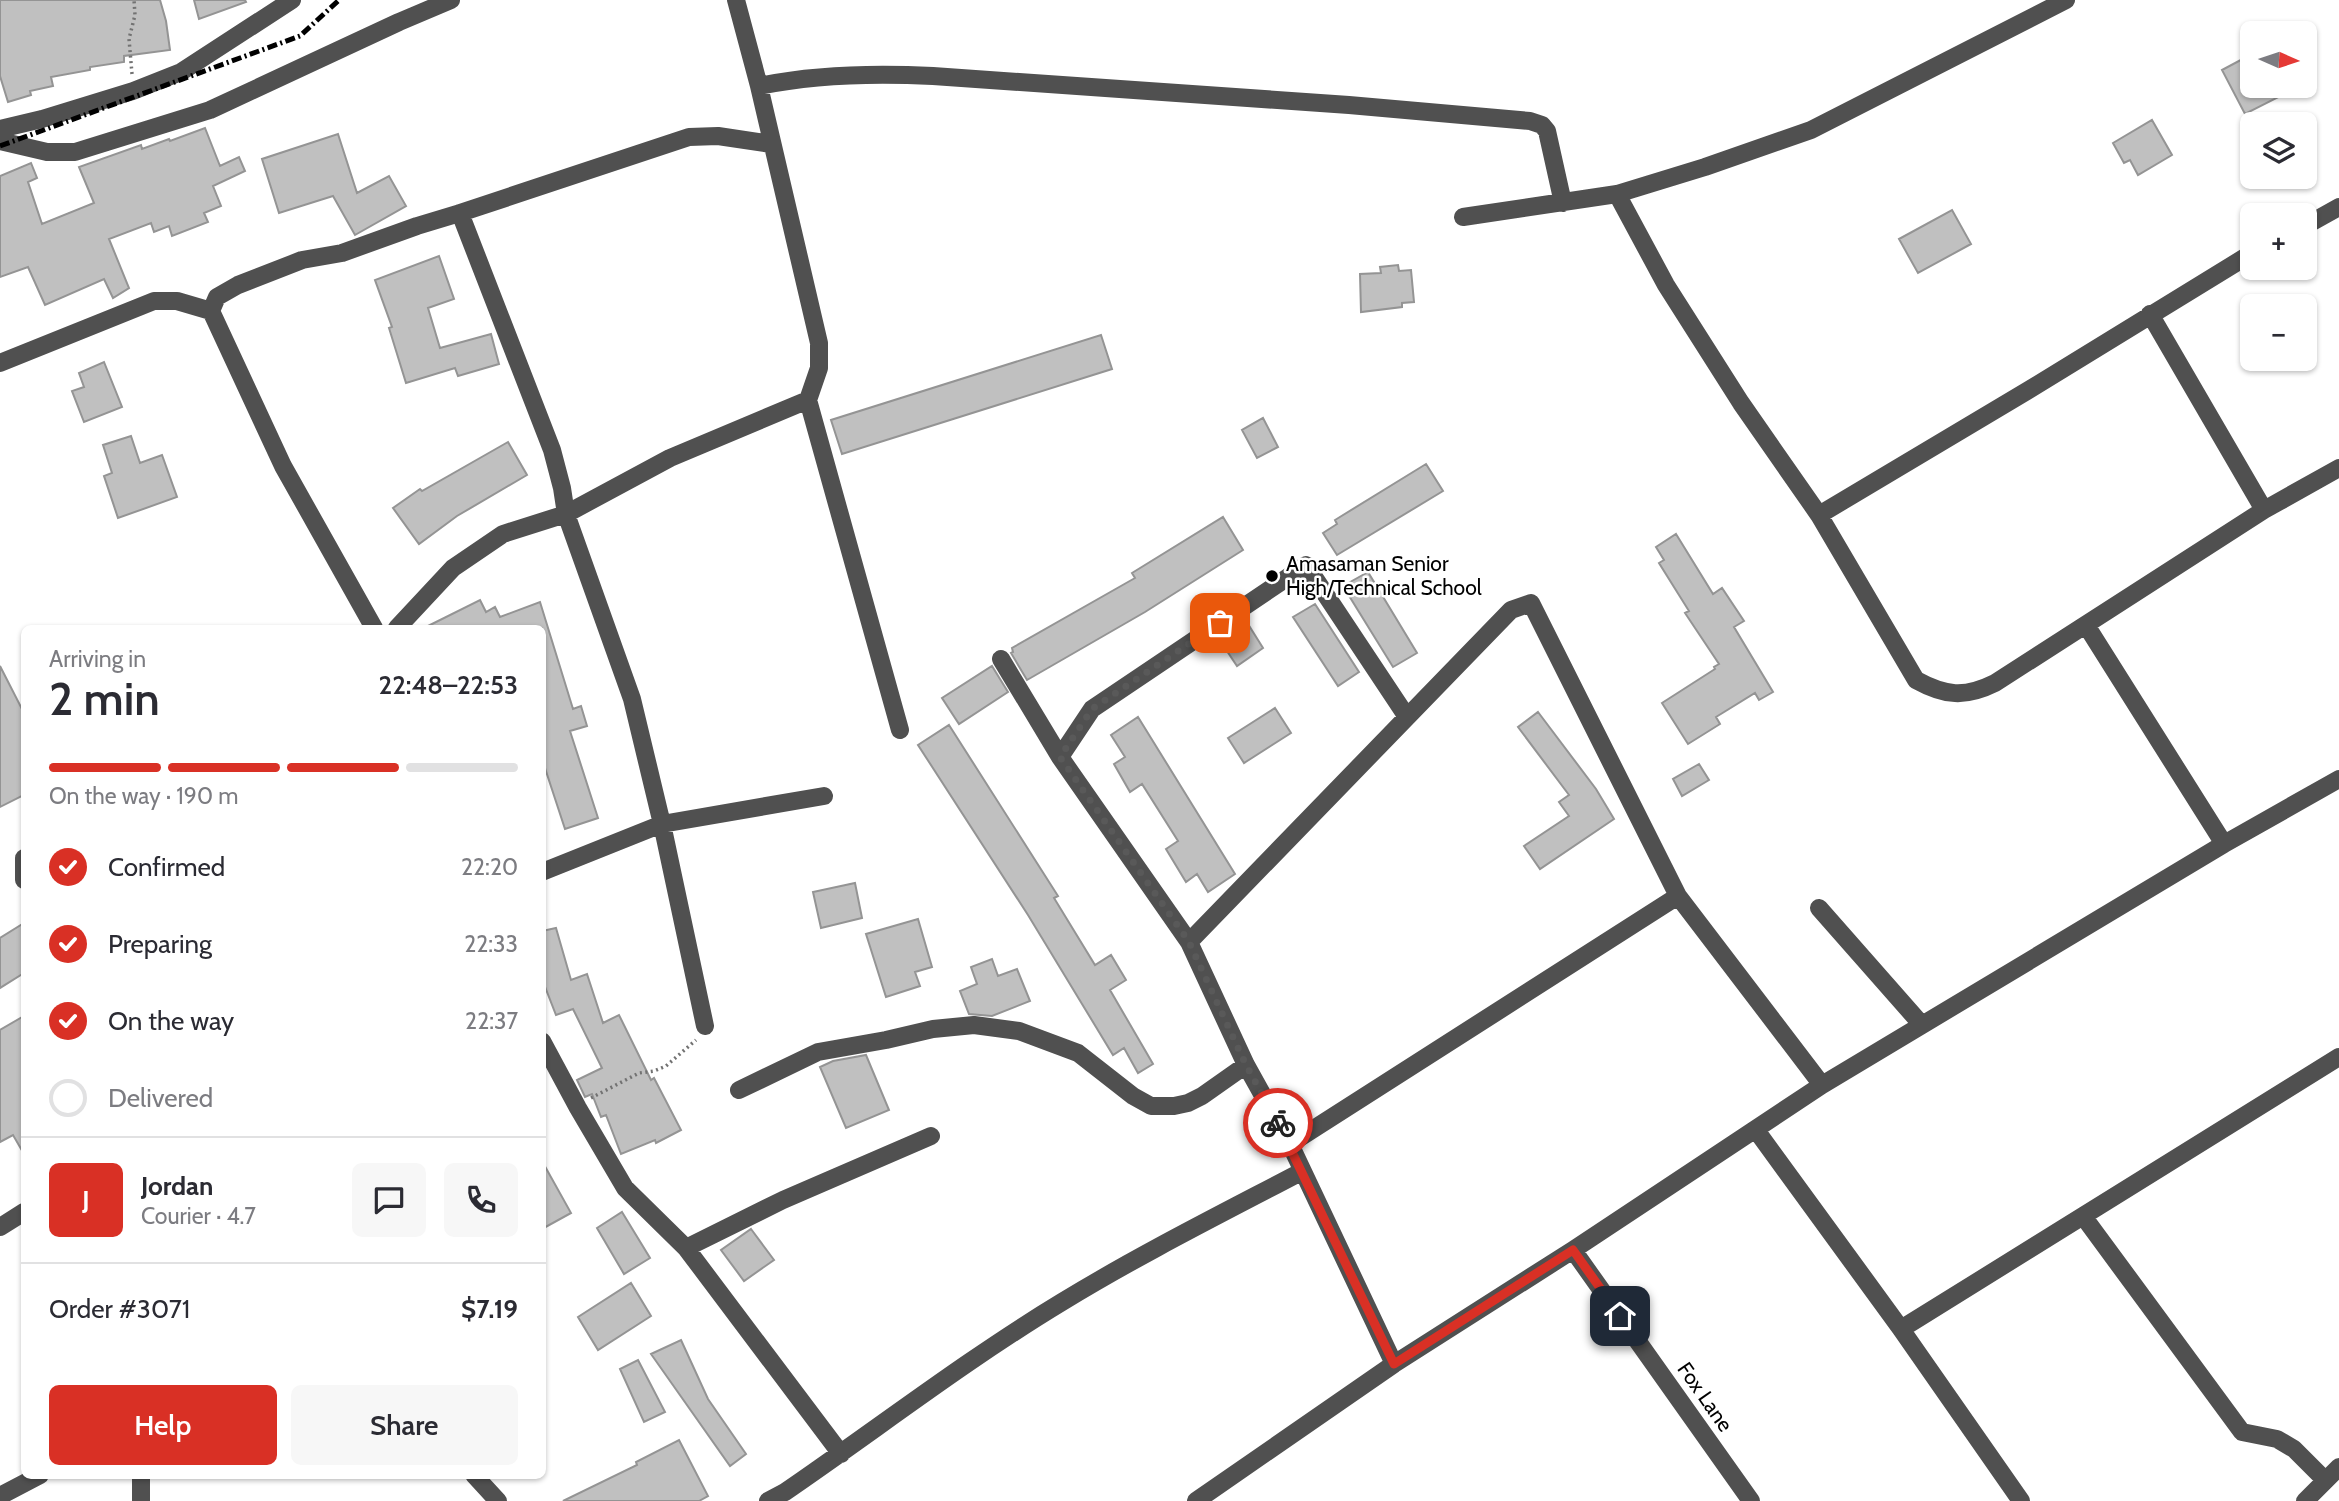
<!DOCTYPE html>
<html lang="en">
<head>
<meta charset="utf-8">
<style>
  body { margin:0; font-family:Cabin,sans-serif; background:#f7f7f7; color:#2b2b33; height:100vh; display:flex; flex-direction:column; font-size:26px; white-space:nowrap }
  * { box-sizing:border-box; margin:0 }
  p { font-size:23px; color:#7c7c81 }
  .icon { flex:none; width:38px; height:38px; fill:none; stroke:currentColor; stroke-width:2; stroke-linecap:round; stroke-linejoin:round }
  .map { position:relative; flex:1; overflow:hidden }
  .side { position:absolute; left:21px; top:625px; width:525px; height:854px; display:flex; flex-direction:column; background:#fff; border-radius:10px; box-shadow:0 2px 5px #0004 }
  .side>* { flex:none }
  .needle { width:46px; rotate:93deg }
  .tools { position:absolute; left:2240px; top:21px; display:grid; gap:14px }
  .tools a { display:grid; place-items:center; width:77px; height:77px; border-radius:10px; background:#fff; box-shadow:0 2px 5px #0004; font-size:35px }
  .pin { position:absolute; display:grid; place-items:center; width:60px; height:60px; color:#fff; margin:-30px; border-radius:14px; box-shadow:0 4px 10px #0006 }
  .courier { position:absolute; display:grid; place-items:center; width:70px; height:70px; margin:-35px; border:5px solid #d93025; border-radius:50%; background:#fff; color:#222; box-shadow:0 2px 9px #0007 }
  .summary em { font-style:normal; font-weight:600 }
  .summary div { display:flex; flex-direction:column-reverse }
  .summary { display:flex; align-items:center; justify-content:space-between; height:119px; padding:0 28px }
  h1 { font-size:46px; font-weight:600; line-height:52px }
  .bar { display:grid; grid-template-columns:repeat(4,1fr); gap:10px 7px; align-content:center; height:84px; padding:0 28px }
  .bar i { height:9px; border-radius:5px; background:#e1e1e2 }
  .bar .active { background:#d93025 }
  .bar p { grid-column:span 4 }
  .line { display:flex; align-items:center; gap:18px; padding:0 28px; border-top:2px solid #e1e1e2 }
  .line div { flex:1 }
  .round { display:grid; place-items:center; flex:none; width:74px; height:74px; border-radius:10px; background:#f7f7f7 }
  ol { padding:0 28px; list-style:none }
  li { display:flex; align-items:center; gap:21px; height:77px }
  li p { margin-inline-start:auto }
  li .icon { padding:7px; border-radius:50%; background:#d93025; color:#fff; stroke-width:4 }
  li:last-child { color:#7c7c81 }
  li i { width:38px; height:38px; border:4px solid #e1e1e2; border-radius:50% }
  .cta { display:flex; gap:14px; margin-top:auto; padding:14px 28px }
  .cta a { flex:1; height:80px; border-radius:10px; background:#d93025; color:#fff; font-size:28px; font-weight:600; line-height:80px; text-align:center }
  .cta a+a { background:#f7f7f7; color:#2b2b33 }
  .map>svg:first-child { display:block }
  .building { fill:#c0c0c0; stroke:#949494; stroke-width:2 }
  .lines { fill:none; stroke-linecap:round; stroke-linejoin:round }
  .path { stroke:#727272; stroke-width:3.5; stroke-dasharray:2 3.5; stroke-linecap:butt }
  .minor { stroke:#505050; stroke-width:18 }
  .rail { stroke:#000; stroke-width:5; stroke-dasharray:10 3.5 2 3.5; stroke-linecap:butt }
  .done { stroke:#595959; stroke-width:7; stroke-dasharray:0 12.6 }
  .route { stroke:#d93025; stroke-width:9 }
  .poi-dot { fill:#000; stroke:#fff; stroke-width:2.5 }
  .labels { text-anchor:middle; stroke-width:5; stroke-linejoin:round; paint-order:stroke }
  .poi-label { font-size:21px; fill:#000; stroke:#fff; text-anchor:start }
  .street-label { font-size:21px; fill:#000; stroke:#fff }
</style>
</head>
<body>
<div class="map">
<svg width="2339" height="1501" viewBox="0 0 2339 1501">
  <rect width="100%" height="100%" fill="#fff"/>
  <path class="building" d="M0,0h160l6,21 4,29 -46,6v6l-34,5v3l-39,7 2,9 -23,5 1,4 -23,7 -8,-26z
    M194,0h51l1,2 -47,17z
    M2252,54v32h48l-55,28 -23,-44z
    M2152,120l20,35 -34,20 -8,-15 -6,3 -11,-20z
    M205,128l15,38 19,-9 6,14 -32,15 8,20 -17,7 4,9 -36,14 -3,-10 -15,6 -3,-9 -42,16 20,49 -16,10 -9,-19 -59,26 -17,-38 -28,10v-101l31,-13 6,15 -9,4 14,42 52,-21 -15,-36 62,-22 1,4 27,-10 1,2z
    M338,134l19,59 32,-17 17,30 -51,29 -22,-39 -54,17 -17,-54z
    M1952,210l19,34 -53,29 -19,-34z
    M439,256l15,43 -26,9 12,40 51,-14 8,30 -41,12 -3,-8 -49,15 -17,-55 3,-1 -17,-47z
    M1398,265l1,6 12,-1 3,32 -12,1v4l-41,5 -1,-38 21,-1 -1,-6z
    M1101,335l11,34 -270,85 -11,-34z
    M104,362l18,45 -38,15 -12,-31 12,-4 -5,-14z
    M1263,418l15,29 -21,11 -15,-28z
    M131,436l9,27 22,-8 15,42 -59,21 -14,-42 8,-3 -9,-28z
    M508,442l19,33 -70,41 -38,28 -26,-36 27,-19 2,2z
    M1426,464l17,27 -106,64 -14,-22 14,-9 -2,-4z
    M1223,517l20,33 -98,62 -118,68 -16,-27 2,-1 -1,-4 123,-70 -3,-5z
    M1676,534l37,60 9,-6 22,33 -10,6 39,65 -14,8 -4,-7 -39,24 4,7 -32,20 -26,-41 53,-34 -1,-2 5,-3 -34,-51 4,-2 -30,-48 5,-3 -8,-13z
    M1368,572l49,81 -24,14 -50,-81z
    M480,600l6,12 9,-5 5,10 40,-15 33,107 8,-3 6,20 -17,5 28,87 -33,11 -23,-70v-131h-118z
    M1315,604l44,68 -21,14 -45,-69z
    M1248,624l15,24 -26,18 -16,-24z
    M0,666l24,47v82l-24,12z
    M992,666l16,26 -49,32 -17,-26z
    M1275,708l16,25 -47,30 -16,-25z
    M1538,712l58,77 18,30 -74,50 -16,-23 45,-30 -10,-14 10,-7 -51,-68z
    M1138,717l97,157 -27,18 -11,-18 -11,8 -20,-33 12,-8 -36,-57 -12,8 -16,-28 11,-7 -14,-22z
    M949,725l109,171 -4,2 41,67 16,-10 15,25 -16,10 43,74 -15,9 -14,-25 -11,7 -85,-140 -110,-170z
    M1699,764l10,16 -27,16 -9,-17z
    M855,883l7,35 -41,10 -8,-36z
    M918,919l14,48 -17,5 5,14 -34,11 -20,-63z
    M24,923v50l-24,15v-50z
    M556,928l15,52 16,-6 16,49 16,-8 32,65 3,-2 27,52 -25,13 -1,-3 -34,14 -15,-39 -5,2 -9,-23 -7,3 -8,-17 25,-12 -29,-59 -17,6 -14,-36v-48z
    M992,959l6,17 19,-7 13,32 -38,15 -23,-2 -9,-23 17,-7 -6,-17z
    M24,1016v138l-11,-19 -13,7v-112z
    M866,1055l23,55 -43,18 -26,-61 13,-6z
    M542,1161l29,52 -29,16z
    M622,1212l28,46 -26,16 -27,-46z
    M751,1229l23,31 -30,21 -23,-31z
    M631,1283l20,33 -53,34 -20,-33z
    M681,1340l27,59 38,55 -16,12 -79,-112z
    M638,1360l27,52 -21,10 -24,-53z
    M679,1440l29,56 -9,5h-136l74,-36 -1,-3z"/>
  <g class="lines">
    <path class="path" d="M132,74l-3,-35 6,-24 -1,-15
      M591,1098l48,-25 15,-2 12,-5 30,-26"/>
    <path class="minor" d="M736,0l23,86 60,257v25l-11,32 92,330
      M2066,0l-255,130 -106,37 -88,27 49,91 75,118 78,112 97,165c29,16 49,18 79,3l269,-173 75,-42
      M759,86c57,-12 116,-13 174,-10l416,29 181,16 12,4 5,6 16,72
      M0,129l42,-10 91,-28 48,-19 111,-72
      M0,141l47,11h28l135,-42 189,-88 52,-22
      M460,213l92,237 10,38 4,26 66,185 30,125 43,202
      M1463,217l154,-23
      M2305,226l34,-19
      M211,311l72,155 91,162
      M2150,314l114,196
      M0,363l154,-62h23l34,10 6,-14 21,-12 64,-25 40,-7 75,-27 43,-13 229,-76 29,-1 53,8
      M1819,515l208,-124 225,-138
      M2086,625l138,219
      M397,628l56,-60 50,-34 63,-20 104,-56 138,-58
      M1001,659l59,98 129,185 57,123 44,79 104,220
      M1060,757l32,-48 214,-144 101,152
      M24,858v22
      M542,872l120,-48 162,-28
      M1819,908l103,117
      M1189,942l322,-332 20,-7 147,293 144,189
      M542,1041l36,67 47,80 61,60 155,206
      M739,1090l79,-38 68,-12 47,-11 41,-4 45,6 59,22 55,43 18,10h23l14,-3 14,-7 44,-31
      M1756,1130l145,199 120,172
      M1290,1144l388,-248
      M2083,1216l159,216 35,7 17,10 31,31
      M0,1227l24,-15
      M686,1248l97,-48 148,-64
      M1573,1250l178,251
      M1901,1329l438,-272
      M141,1475v26
      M474,1475l24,26
      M0,1496l40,-21
      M768,1501l17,-9c92,-63 181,-132 277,-190 77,-47 159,-88 239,-130
      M1196,1501l198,-137 179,-114 249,-165 402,-241 115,-65
      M2305,1501l34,-34"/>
    <path class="rail" d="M0,146l300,-110 39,-36"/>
  </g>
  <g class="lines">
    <path class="done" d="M1220,623l-128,86 -32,48 129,185 57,123 32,58"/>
    <path class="route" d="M1278,1123l116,241 179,-114 47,66"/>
  </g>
  <circle class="poi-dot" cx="1272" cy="576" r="7"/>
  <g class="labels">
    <g class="poi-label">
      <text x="1286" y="571">Amasaman Senior<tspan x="1286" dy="24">High/Technical School</tspan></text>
    </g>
    <g class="street-label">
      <text transform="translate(1705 1397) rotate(55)" y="7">Fox Lane</text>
    </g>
  </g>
</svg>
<div class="tools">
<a><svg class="needle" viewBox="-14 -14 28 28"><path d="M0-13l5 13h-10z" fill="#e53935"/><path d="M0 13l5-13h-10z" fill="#7c7c81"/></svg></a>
<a><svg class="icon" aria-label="layers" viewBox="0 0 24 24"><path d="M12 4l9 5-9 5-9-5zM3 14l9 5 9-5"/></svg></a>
<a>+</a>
<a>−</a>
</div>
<div class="pin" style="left:1220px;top:623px;background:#ea580c"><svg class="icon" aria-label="bag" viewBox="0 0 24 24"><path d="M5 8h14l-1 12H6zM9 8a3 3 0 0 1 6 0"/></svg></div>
<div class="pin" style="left:1620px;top:1316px;background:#1f2937"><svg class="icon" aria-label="home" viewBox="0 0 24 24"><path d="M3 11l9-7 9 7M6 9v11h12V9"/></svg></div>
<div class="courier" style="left:1278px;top:1123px"><svg class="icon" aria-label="bike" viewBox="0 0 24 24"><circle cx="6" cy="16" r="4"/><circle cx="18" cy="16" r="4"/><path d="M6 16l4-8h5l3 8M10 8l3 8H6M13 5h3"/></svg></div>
<section class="side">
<div class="summary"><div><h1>2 min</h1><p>Arriving in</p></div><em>22:48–22:53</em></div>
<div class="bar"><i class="active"></i><i class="active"></i><i class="active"></i><i></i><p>On the way · 190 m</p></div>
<ol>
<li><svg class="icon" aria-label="check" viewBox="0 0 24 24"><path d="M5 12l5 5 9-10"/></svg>Confirmed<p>22:20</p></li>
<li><svg class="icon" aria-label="check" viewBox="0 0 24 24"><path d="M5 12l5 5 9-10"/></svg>Preparing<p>22:33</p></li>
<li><svg class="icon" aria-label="check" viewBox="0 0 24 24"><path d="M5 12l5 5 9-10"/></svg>On the way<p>22:37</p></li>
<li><i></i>Delivered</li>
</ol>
<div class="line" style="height:126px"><b class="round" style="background:#d93025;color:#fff">J</b><div><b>Jordan</b><p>Courier · 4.7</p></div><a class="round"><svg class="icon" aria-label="chat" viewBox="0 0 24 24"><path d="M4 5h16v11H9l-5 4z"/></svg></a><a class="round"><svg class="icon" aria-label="phone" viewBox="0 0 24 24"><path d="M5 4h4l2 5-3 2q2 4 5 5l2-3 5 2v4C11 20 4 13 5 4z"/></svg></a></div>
<div class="line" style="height:91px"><div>Order #3071</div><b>$7.19</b></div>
<div class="cta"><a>Help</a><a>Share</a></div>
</section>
</div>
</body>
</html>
